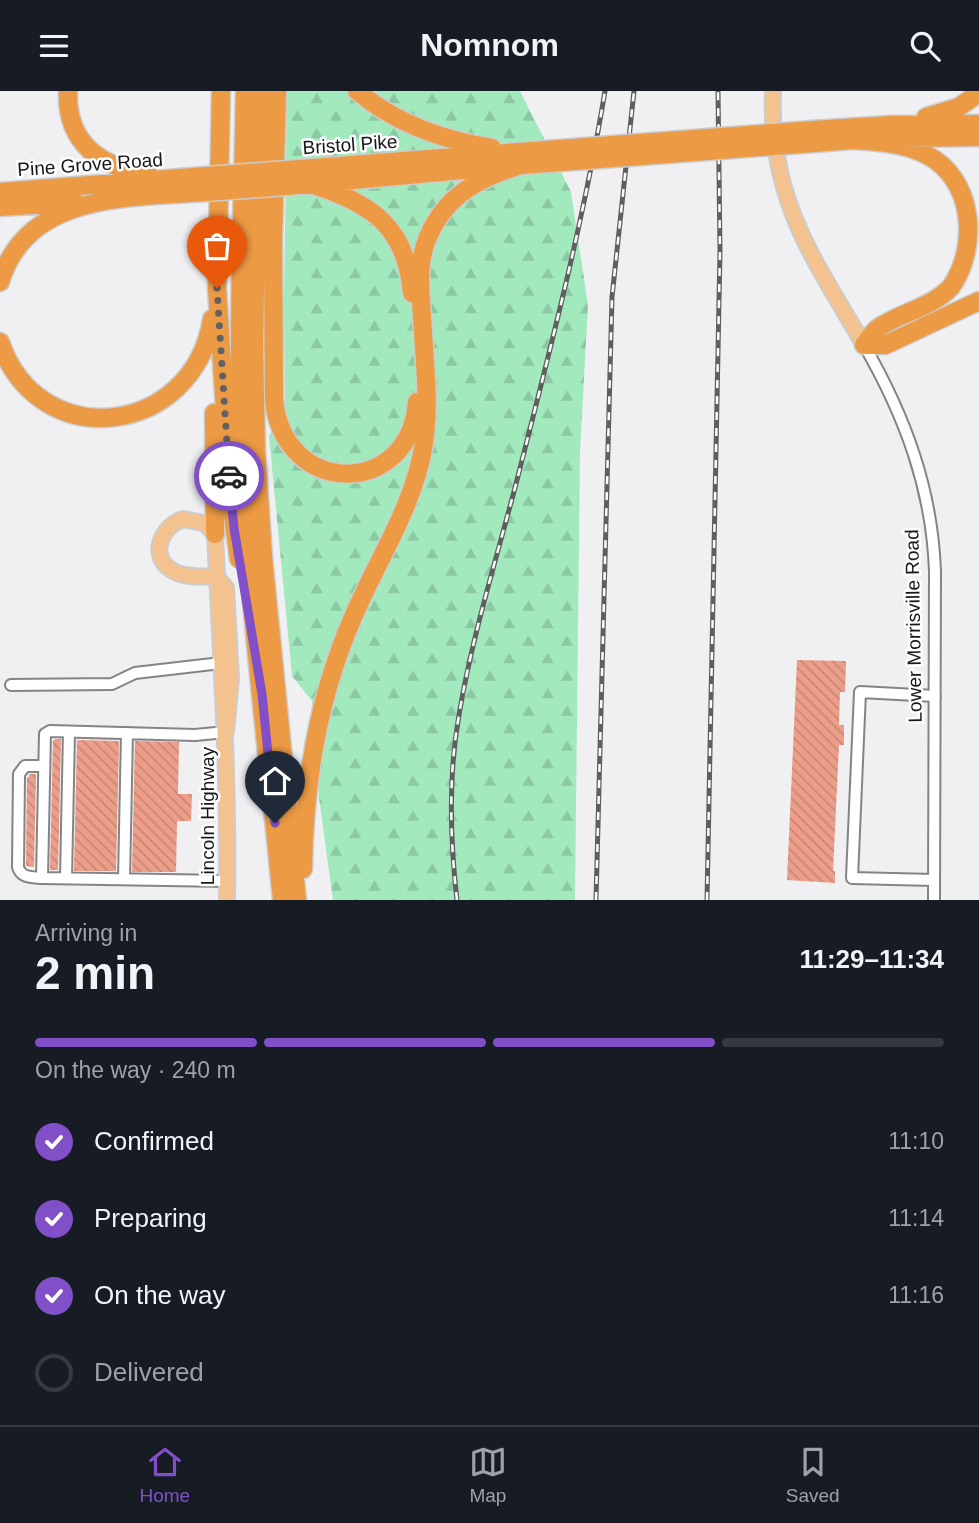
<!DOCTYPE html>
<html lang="en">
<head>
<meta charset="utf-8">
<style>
  body { margin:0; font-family:Helvetica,sans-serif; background:#242831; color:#f1f3f6; height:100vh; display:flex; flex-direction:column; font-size:26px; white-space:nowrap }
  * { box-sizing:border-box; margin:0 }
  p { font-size:23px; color:#9ea1a6 }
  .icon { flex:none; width:38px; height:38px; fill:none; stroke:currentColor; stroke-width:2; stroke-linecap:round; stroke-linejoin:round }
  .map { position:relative; height:809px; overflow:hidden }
  .side { display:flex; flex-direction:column; background:#171b24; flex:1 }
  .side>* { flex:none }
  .pin { position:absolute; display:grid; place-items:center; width:60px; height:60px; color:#fff; margin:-72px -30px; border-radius:50% 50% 50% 0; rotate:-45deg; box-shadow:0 0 7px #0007 }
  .pin .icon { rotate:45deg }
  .courier { position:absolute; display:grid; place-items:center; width:70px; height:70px; margin:-35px; border:5px solid #8150c8; border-radius:50%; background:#fff; color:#222; box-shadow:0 2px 9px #0007 }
  .head em { font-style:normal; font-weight:700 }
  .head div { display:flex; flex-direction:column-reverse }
  .head { display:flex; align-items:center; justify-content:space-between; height:119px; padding:0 35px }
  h1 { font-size:46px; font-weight:700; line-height:52px }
  .bar { display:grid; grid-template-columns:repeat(4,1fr); gap:10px 7px; align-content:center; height:84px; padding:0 35px }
  .bar i { height:9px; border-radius:5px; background:#363941 }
  .bar .current { background:#8150c8 }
  .bar p { grid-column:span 4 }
  ol { padding:0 35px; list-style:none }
  li { display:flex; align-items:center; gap:21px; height:77px }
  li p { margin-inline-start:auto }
  li .icon { padding:7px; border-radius:50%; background:#8150c8; color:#fff; stroke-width:4 }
  li:last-child { color:#9ea1a6 }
  li i { width:38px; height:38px; border:4px solid #363941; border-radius:50% }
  header { display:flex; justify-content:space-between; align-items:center; height:91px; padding:0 35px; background:#171b24; font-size:32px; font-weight:700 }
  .menu { display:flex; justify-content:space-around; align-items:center; height:98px; border-top:2px solid #363941; background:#171b24; font-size:19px; color:#9ea1a6 }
  .menu a { display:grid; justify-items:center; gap:4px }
  .menu .current { color:#8150c8 }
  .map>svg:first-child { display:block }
  .forest { fill:url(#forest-firs) }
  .building { fill:url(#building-back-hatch) }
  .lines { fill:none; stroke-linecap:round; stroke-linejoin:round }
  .minor-casing { stroke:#848486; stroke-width:14 }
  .major-casing { stroke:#ccc; stroke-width:18 }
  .highway-casing { stroke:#ccc; stroke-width:21 }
  .minor { stroke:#fff; stroke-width:10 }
  .major { stroke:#f4c28f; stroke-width:14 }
  .highway { stroke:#ec9a44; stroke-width:18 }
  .rail-casing { stroke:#5f5f60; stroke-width:5 }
  .rail { stroke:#fdfdff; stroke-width:2.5; stroke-dasharray:8; stroke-linecap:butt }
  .highway-bridge-casing { stroke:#ccc; stroke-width:21; stroke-linecap:butt }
  .highway-bridge { stroke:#ec9a44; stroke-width:18 }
  .done { stroke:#626264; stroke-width:7; stroke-dasharray:0 12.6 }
  .route { stroke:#8150c8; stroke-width:9 }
  .labels { text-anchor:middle; stroke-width:5; stroke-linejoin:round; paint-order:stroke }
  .street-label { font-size:19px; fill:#161617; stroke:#fdfdff }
</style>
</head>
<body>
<header><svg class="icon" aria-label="menu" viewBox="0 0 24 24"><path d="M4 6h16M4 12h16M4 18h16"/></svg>Nomnom<svg class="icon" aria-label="search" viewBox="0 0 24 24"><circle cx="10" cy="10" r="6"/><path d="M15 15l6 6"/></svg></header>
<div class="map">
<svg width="979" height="809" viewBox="0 0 979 809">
  <defs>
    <pattern id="forest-firs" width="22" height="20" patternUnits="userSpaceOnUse" patternTransform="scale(1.75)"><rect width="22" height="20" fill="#a2eabe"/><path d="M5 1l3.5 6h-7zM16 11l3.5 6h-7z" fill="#8bc8a3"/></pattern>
    <pattern id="building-back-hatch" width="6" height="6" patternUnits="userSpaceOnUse" patternTransform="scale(1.75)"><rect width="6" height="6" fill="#ec9e89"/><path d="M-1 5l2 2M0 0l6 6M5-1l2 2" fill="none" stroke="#ca8776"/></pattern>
  </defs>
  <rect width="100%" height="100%" fill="#f0f0f2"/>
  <path class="forest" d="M287,0h233l51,101 17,113 -8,147 -5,448h-242l-14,-102 -7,-97 -20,-25 -23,-240 16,-29 -1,-107z"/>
  <path class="building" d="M797,569l49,1 -1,31h-5l-1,33h5v20h-5l-6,126h2v12l-48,-3z
    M55,648h6l-3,131h-8l3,-129z
    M77,649l42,1 -3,130h-42z
    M135,650l44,1 -1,52h14l-1,27h-14l-1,51h-44z
    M29,683h7l-2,93 -8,-1 1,-89h2z"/>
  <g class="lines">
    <g class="minor-casing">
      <path id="minor" d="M864,254c41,71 68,144 71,226l-1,329
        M11,594l101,-1 23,-11 86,-10
        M226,641l-31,3 -145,-4 -5,3 -3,144 185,3
        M42,787c-11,-1 -21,0 -24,-11l1,-93 6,-8h18
        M66,787l3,-146
        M124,788l3,-146
        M934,789l-82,-2 8,-186 75,4"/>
    </g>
    <g class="major-casing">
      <path id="major" d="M773,0c-4,108 39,165 91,254
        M226,641l5,-53 -5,-91 -9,-11c-14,-1 -32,1 -44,-6 -25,-14 -12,-45 10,-52l21,4 11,11c6,123 14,243 12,366"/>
    </g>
    <g class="highway-casing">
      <path id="highway" d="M68,0c-2,53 33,76 81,84
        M221,0l-4,197 14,213 8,58
        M245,0c-2,120 -8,240 -3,360 6,150 26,300 40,449
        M259,0l-5,252 2,108 7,106 34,343
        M277,0l-4,147 1,161c9,99 136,99 143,3
        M357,0c39,33 85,49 135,57
        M926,26l33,-10 20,-14
        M813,39l77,-5 89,-1
        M895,47l84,-1
        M855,49c24,2 50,3 72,15 47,24 52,92 24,132 -21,22 -51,25 -74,42 -5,4 -9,11 -13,16
        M814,52l50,-4
        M287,79l232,-18
        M311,93c60,20 95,41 101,109
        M287,95l209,-19
        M0,101l206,-16
        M0,116l75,-5
        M0,191c27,-90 130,-84 206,-90
        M0,251c39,114 194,94 212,-23
        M864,254h21l94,-44
        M214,322l1,121
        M303,778c1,-87 16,-175 51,-254 24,-56 61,-111 70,-172 6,-42 0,-86 -2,-127 -2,-27 -5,-54 6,-79 17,-41 52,-60 93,-72"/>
    </g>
    <use href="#minor" class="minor"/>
    <use href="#major" class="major"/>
    <use href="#highway" class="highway"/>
    <g class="rail-casing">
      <path id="rail" d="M457,809c-7,-61 -9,-124 2,-185 13,-78 37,-155 57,-231 33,-130 67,-260 89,-393
        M596,809l16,-603 22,-206
        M707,809l13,-649 -2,-160"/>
    </g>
    <use href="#rail" class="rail"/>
    <g class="highway-bridge-casing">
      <path id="highway-bridge" d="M519,61l294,-22
        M521,74l293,-22
        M206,85l81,-6
        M206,101l81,-6"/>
    </g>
    <use href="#highway-bridge" class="highway-bridge"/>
  </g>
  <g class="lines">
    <path class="done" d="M217,197l12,188"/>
    <path class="route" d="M229,385l5,52 28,166 13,129"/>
  </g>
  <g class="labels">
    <g class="street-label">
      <text transform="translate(350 53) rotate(-4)" y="7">Bristol Pike</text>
      <text transform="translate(90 73) rotate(-4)" y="7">Pine Grove Road</text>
      <text transform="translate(913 535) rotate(-91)" y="7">Lower Morrisville Road</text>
      <text transform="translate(207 725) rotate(-90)" y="7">Lincoln Highway</text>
    </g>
  </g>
</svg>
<div class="pin" style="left:217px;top:197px;background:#ea580c"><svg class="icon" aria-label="bag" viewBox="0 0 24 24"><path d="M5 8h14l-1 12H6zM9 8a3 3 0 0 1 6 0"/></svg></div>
<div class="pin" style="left:275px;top:732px;background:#1f2937"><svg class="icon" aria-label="home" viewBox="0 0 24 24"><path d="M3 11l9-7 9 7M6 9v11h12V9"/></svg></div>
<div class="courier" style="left:229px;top:385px"><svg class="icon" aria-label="car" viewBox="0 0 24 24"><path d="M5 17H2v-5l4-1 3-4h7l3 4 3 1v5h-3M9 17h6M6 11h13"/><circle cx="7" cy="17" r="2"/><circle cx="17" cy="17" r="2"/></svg></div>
</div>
<section class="side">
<div class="head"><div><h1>2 min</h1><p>Arriving in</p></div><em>11:29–11:34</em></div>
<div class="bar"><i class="current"></i><i class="current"></i><i class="current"></i><i></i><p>On the way · 240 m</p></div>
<ol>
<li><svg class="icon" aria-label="check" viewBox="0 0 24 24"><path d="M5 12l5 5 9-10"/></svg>Confirmed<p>11:10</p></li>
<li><svg class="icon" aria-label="check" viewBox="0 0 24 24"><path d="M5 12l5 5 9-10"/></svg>Preparing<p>11:14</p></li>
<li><svg class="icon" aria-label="check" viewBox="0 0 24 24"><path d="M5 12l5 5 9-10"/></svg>On the way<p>11:16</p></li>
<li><i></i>Delivered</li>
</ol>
</section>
<nav class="menu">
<a class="current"><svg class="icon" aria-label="home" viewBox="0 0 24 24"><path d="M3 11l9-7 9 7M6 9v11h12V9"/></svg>Home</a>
<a><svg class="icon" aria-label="map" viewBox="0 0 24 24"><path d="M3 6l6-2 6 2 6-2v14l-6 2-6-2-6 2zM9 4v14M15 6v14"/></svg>Map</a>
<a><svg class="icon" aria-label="saved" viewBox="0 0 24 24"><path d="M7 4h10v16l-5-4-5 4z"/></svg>Saved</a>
</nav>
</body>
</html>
